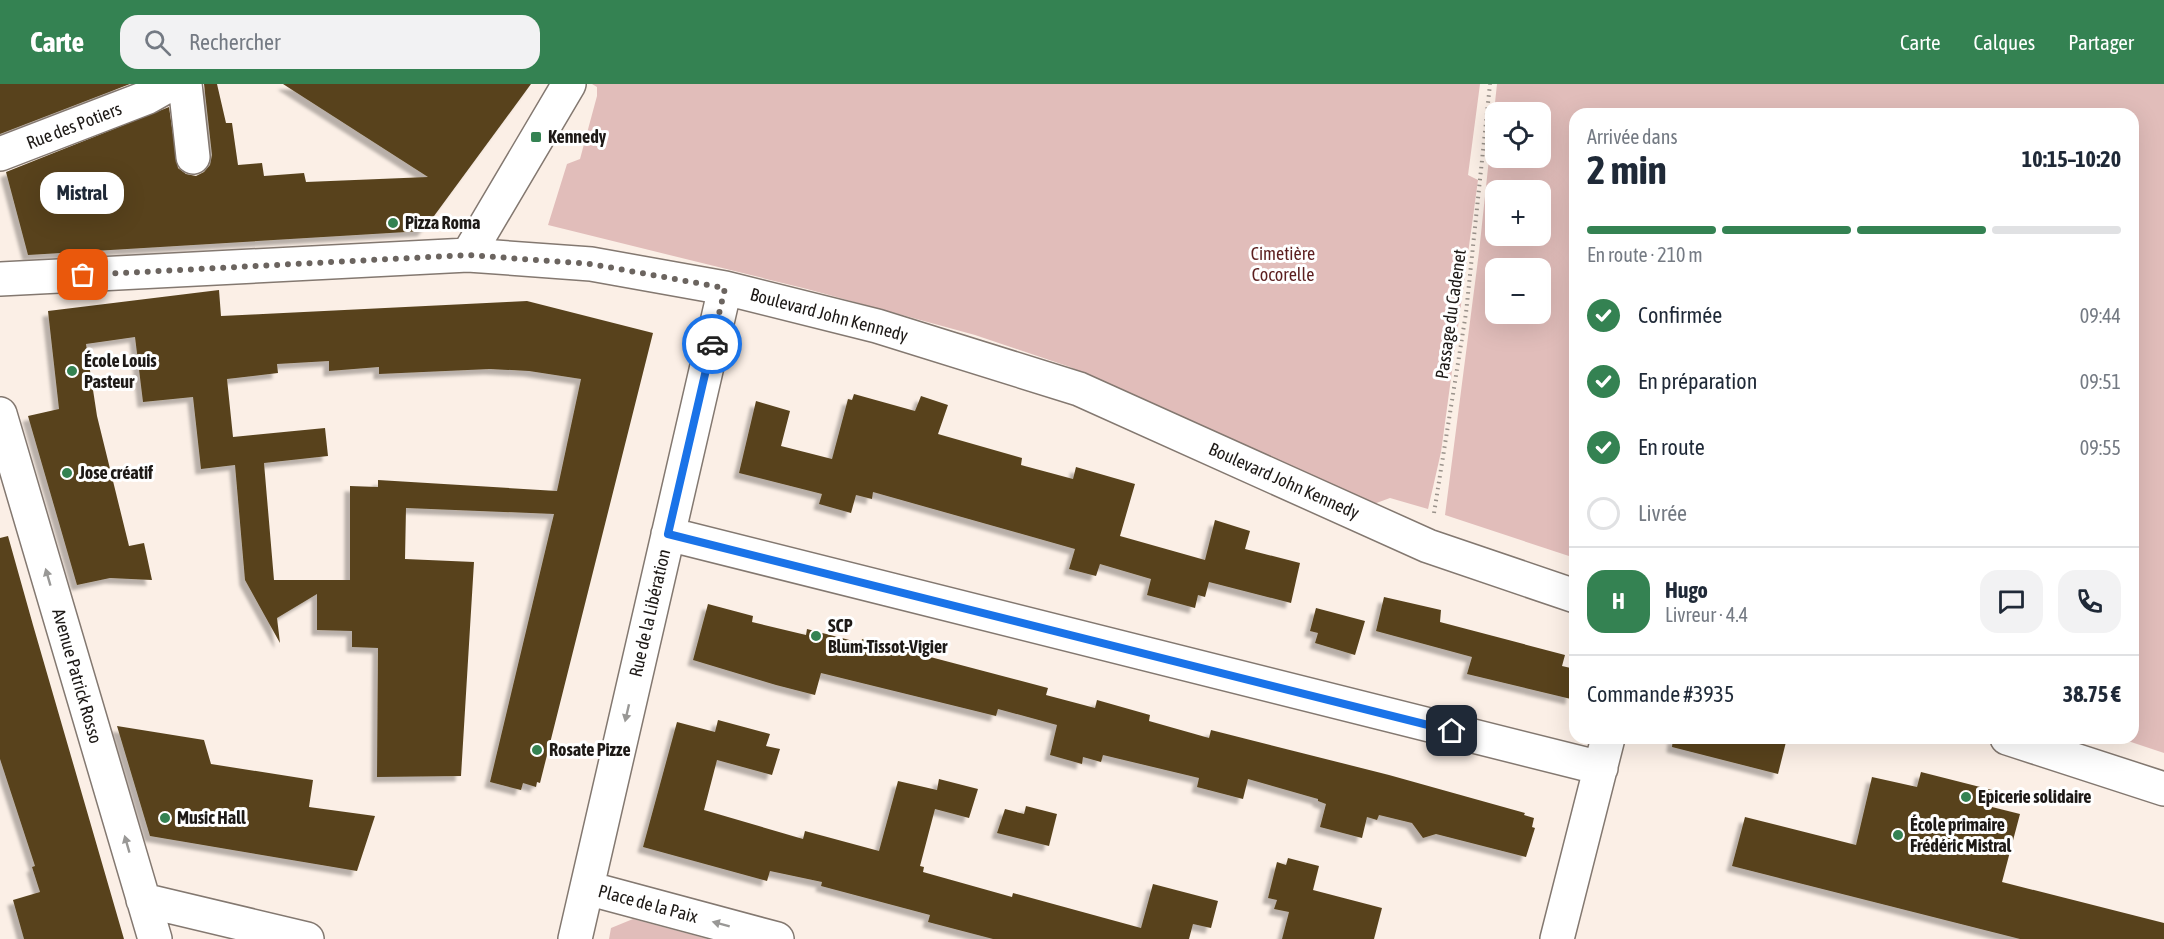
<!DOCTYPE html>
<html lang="fr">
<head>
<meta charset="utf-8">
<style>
  body { margin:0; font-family:"Asap Condensed",sans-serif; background:#f2f2f3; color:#1f2937; height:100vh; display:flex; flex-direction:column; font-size:22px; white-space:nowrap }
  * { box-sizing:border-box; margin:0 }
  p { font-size:20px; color:#747a83 }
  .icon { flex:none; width:33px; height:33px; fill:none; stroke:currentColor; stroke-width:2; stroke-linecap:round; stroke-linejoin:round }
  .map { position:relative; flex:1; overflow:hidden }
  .details { position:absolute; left:1569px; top:24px; width:570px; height:636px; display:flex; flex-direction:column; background:#fff; border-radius:18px; box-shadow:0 6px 24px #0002 }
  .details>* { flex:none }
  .fabs { position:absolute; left:1485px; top:18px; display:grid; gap:12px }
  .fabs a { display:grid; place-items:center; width:66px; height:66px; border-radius:12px; background:#fff; box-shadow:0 6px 24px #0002; font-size:30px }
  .pin { position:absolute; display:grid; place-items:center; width:51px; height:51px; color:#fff; margin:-26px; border-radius:12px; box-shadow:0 3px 9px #0006 }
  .courier { position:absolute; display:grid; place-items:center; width:60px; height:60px; margin:-30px; border:4px solid #1a73e8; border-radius:50%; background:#fff; color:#222; box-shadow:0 2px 8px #0007 }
  .bubble { position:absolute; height:42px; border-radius:18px; background:#fff; box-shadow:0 6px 24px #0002; font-size:20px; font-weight:700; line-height:42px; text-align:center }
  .summary em { font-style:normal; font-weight:700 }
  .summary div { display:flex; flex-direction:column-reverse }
  .summary { display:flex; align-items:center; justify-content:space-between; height:102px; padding:0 18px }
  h1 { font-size:39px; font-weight:700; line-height:45px }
  .bar { display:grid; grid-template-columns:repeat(4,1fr); gap:9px 6px; align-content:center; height:72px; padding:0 18px }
  .bar i { height:8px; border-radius:4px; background:#e0e1e3 }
  .bar .active { background:#348252 }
  .bar p { grid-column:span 4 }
  .line { display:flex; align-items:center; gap:15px; padding:0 18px; border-top:2px solid #e0e1e3 }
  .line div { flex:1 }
  .round { display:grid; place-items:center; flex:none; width:63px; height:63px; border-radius:18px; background:#f2f2f3 }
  ol { padding:0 18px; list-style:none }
  li { display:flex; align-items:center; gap:18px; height:66px }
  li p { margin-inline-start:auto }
  li .icon { padding:6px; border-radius:50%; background:#348252; color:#fff; stroke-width:4 }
  li:last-child { color:#747a83 }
  li i { width:33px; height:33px; border:3px solid #e0e1e3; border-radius:50% }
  header { display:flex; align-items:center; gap:36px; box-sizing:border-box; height:84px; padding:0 30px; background:#348252; color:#fff }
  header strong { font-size:28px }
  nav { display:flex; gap:33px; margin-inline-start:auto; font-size:21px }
  .search { width:420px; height:54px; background:#f2f2f3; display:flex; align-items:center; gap:15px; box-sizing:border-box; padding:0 21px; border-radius:18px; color:#747a83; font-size:22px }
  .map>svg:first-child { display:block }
  .green { fill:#e1bdba; fill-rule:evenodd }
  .building { fill:#58431e; fill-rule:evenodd; filter:url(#shadow) }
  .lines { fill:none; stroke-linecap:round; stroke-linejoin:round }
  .minor-casing { stroke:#837870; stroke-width:36 }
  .path { stroke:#9a928b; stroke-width:4; stroke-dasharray:1.5 4.5; stroke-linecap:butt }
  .minor { stroke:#fff; stroke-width:33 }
  .oneway { fill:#999896 }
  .done { stroke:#6b645f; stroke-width:6; stroke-dasharray:0 10.8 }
  .route { stroke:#1a73e8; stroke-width:8 }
  .poi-dot { fill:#348252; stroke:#fff; stroke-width:2 }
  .labels { text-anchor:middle; stroke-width:6; stroke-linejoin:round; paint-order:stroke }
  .street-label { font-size:18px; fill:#1d1916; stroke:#fff }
  .poi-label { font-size:18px; font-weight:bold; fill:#1d1916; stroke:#fff; text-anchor:start }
  .park-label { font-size:18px; fill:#5c1f1f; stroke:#fff }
</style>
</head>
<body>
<header>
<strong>Carte</strong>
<div class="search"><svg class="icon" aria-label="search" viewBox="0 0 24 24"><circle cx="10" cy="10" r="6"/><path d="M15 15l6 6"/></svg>Rechercher</div>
<nav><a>Carte</a><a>Calques</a><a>Partager</a></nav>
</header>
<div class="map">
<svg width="2164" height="855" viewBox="0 0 2164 855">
  <defs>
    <filter id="shadow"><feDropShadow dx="-5.5" dy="5.5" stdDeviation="1.5" flood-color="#0004"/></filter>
  </defs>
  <rect width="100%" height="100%" fill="#fbefe6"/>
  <path class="green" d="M592,0h888l-12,91 10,5 -37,272 -13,57 -38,-11 -19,7 -301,-138 -95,-32 -168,-46 -259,-64 19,-61 13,-5 17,-63v-9z
    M1497,0h667v669l-45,-15h14v-624h-558v444l-130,-43 34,-263zM1496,28h44v46h-44zM1496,106h44v46h-44zM1496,184h44v46h-44z
    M633,835l75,20h-99l2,-11z"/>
  <path class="building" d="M0,0h130l-130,50z
    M204,0h13l9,39h6l6,42 24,-2 2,13 40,-3 2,9 122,-5 -145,-93h248l-108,147 -395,24 -22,-83 163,-65 9,61 8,6 10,2 8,-4 6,-7 2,-10z
    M219,206l2,26 306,-15 126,32 -113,450 -3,-1 -1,5 -13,-4 -2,7 -31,-8 64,-268 -148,-6 -1,51 69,3 -13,214 -84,1 1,-129 -26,-1v-16l-35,-1v-36l-40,24 3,25 -35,-63 -10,-115 -34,4 -8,-72 -50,5 -8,-65 -49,7 11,72 32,130 15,-3 8,37 -42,-2 -33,7 -49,-169 31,-7 -11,-98zM329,277v10l50,-4v7l111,-5 39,2 52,8 -24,112 -179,-11v7l-28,-1v94h-76l-10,-117 64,-7 -3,-28 -92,9 -6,-58 51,-6 -1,-9z
    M854,310l61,17 6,-15 27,9 -10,29 84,24 -1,7 52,14 3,-12 59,17 -15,52 85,24 10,-40 35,11 -5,18 55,14 -9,40 -82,-21 -4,15 -7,-2 -3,13 -48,-13 4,-16 -51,-15 -4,12 -27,-7 6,-20 -202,-57 -1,7 -16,-4 -5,18 -32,-9 3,-10 -83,-21 17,-72 34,10 -9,35 51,13 16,-60 4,1z
    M8,452l25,89 91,314h-100l-11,-39 27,-8 -8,-25 3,-1 -35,-107v-221z
    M1384,513l57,13 -1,12 125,33 -3,11 13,3 -4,30 -104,-25 5,-17 -96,-26z
    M708,520l45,12 -1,6 54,13 1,-6 54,14 1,-4 186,49 -2,7 49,13 2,-8 53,15 -1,6 60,17 2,-8 178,45 136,38 -1,2 10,3 -2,9 3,1 -9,29 -90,-23 -13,4 -11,-15 -33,-8 -2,5 -10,-3 -5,21 -42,-11 6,-23 -8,-3v-2l-70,-20 -5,20 -46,-12 2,-9 -96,-23 -2,7 -18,-5 -1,7 -32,-9 7,-30 -59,-16 -2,7 -175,-43 -6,22 -39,-10 -83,-25z
    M1316,524l49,13 -10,34 -40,-12 3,-10 -8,-2z
    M718,636l52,14 -4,12 14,3 -8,26 -55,-15 -13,50 99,29 2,-8 74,20 19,-70 39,9 2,-11 39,10 -9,29 -34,-9 -15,57 4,1 -1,5 89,25 1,-4 128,35 12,-44 65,17 -7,27 -18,-4 -4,15h-196l-65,-17 2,-7 -109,-29 1,-4 -52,-11 -3,10 -124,-34 34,-125 38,10z
    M117,642l87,14 7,24 102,16 -4,27 66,9 -18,55 -207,-35z
    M1673,654h114l-9,36 -106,-27z
    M1921,688l71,18 -4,16 32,8 -18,68 162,41v16h-144l-288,-73 13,-49 111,28 16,-68 45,10z
    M1026,722l31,8 -8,32 -52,-13 8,-24 19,5z
    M1288,774l31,8 -6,24 69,18 -8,31h-92l7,-27 -15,-3 3,-9 -9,-2 9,-36 9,3z"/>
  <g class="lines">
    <g class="minor-casing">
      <path id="minor" d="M185,0l8,73
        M0,70l148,-57 23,-13
        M468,171l101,-171
        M0,195l468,-24 123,9 134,24 152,38 202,63 349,157 147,50
        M0,330l155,525
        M668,450l933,234
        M2007,654l157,51
        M587,804l190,51
        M143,816l164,39
        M575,855l150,-651
        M1557,855l51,-201"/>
    </g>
    <path class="path" d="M1434,429l32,-200 24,-229"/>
    <use href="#minor" class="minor"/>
  </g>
  <defs><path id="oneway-solid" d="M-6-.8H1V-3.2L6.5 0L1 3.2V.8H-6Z" transform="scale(1.5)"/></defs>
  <g class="oneway">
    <use href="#oneway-solid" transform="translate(48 493) rotate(-106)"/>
    <use href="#oneway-solid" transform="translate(627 629) rotate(103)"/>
    <use href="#oneway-solid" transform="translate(127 760) rotate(-106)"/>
    <use href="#oneway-solid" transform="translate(721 840) rotate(-165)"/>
  </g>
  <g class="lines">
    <path class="done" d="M83,191l385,-20 123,9 134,24 -13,56"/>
    <path class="route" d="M712,260l-44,190 784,197"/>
  </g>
  <g class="poi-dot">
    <rect x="530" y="47" width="12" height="12" rx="3"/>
    <circle cx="393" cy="139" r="6"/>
    <circle cx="72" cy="287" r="6"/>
    <circle cx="67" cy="389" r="6"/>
    <circle cx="816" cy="552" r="6"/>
    <circle cx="537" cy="666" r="6"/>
    <circle cx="1966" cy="713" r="6"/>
    <circle cx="165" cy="734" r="6"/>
    <circle cx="1898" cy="751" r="6"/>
  </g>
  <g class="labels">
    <g class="street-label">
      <text transform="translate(74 42) rotate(-21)" y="6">Rue des Potiers</text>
      <text transform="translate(1451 230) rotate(-82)" y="6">Passage du Cadenet</text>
      <text transform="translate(829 231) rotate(15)" y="6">Boulevard John Kennedy</text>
      <text transform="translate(1284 397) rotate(24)" y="6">Boulevard John Kennedy</text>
      <text transform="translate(650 529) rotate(-77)" y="6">Rue de la Libération</text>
      <text transform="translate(77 592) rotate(74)" y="6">Avenue Patrick Rosso</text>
      <text transform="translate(648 820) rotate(15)" y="6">Place de la Paix</text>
    </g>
    <g class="poi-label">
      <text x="548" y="59">Kennedy</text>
      <text x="405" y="145">Pizza Roma</text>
      <text x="84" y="283">École Louis<tspan x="84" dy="21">Pasteur</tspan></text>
      <text x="79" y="395">Jose créatif</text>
      <text x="828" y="548">SCP<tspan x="828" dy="21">Blum-Tissot-Vigier</tspan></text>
      <text x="549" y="672">Rosate Pizze</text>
      <text x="1978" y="719">Epicerie solidaire</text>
      <text x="177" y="740">Music Hall</text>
      <text x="1910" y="747">École primaire<tspan x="1910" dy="21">Frédéric Mistral</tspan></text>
    </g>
    <g class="park-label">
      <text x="1283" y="176">Cimetière<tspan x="1283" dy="21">Cocorelle</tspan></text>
    </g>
  </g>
</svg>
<div class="fabs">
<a><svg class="icon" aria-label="locate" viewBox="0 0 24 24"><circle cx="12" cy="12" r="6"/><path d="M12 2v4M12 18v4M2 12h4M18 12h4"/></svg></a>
<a>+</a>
<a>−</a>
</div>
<div class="pin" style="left:83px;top:191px;background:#ea580c"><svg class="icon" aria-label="bag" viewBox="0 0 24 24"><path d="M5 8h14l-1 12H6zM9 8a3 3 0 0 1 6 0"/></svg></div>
<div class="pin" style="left:1452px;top:647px;background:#1f2937"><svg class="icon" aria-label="home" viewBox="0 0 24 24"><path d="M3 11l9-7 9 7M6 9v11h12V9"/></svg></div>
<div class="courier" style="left:712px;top:260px"><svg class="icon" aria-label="car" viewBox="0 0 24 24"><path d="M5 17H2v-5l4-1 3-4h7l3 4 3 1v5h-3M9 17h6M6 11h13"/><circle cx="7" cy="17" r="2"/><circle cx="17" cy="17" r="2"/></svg></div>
<div class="bubble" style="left:40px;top:88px;width:84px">Mistral</div>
<section class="details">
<div class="summary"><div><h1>2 min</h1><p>Arrivée dans</p></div><em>10:15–10:20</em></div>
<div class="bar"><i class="active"></i><i class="active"></i><i class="active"></i><i></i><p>En route · 210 m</p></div>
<ol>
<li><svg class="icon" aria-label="check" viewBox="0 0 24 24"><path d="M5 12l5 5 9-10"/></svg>Confirmée<p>09:44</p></li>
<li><svg class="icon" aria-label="check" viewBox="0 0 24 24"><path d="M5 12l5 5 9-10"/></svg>En préparation<p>09:51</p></li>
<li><svg class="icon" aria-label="check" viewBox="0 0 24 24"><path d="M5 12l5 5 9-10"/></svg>En route<p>09:55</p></li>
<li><i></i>Livrée</li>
</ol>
<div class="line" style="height:108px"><b class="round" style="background:#348252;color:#fff">H</b><div><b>Hugo</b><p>Livreur · 4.4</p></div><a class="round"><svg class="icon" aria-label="chat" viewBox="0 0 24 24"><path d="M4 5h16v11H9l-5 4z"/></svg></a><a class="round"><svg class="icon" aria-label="phone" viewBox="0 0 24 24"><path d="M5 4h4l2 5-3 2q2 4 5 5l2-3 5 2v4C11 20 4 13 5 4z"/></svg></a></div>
<div class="line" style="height:78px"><div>Commande #3935</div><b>38.75 €</b></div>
</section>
</div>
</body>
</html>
